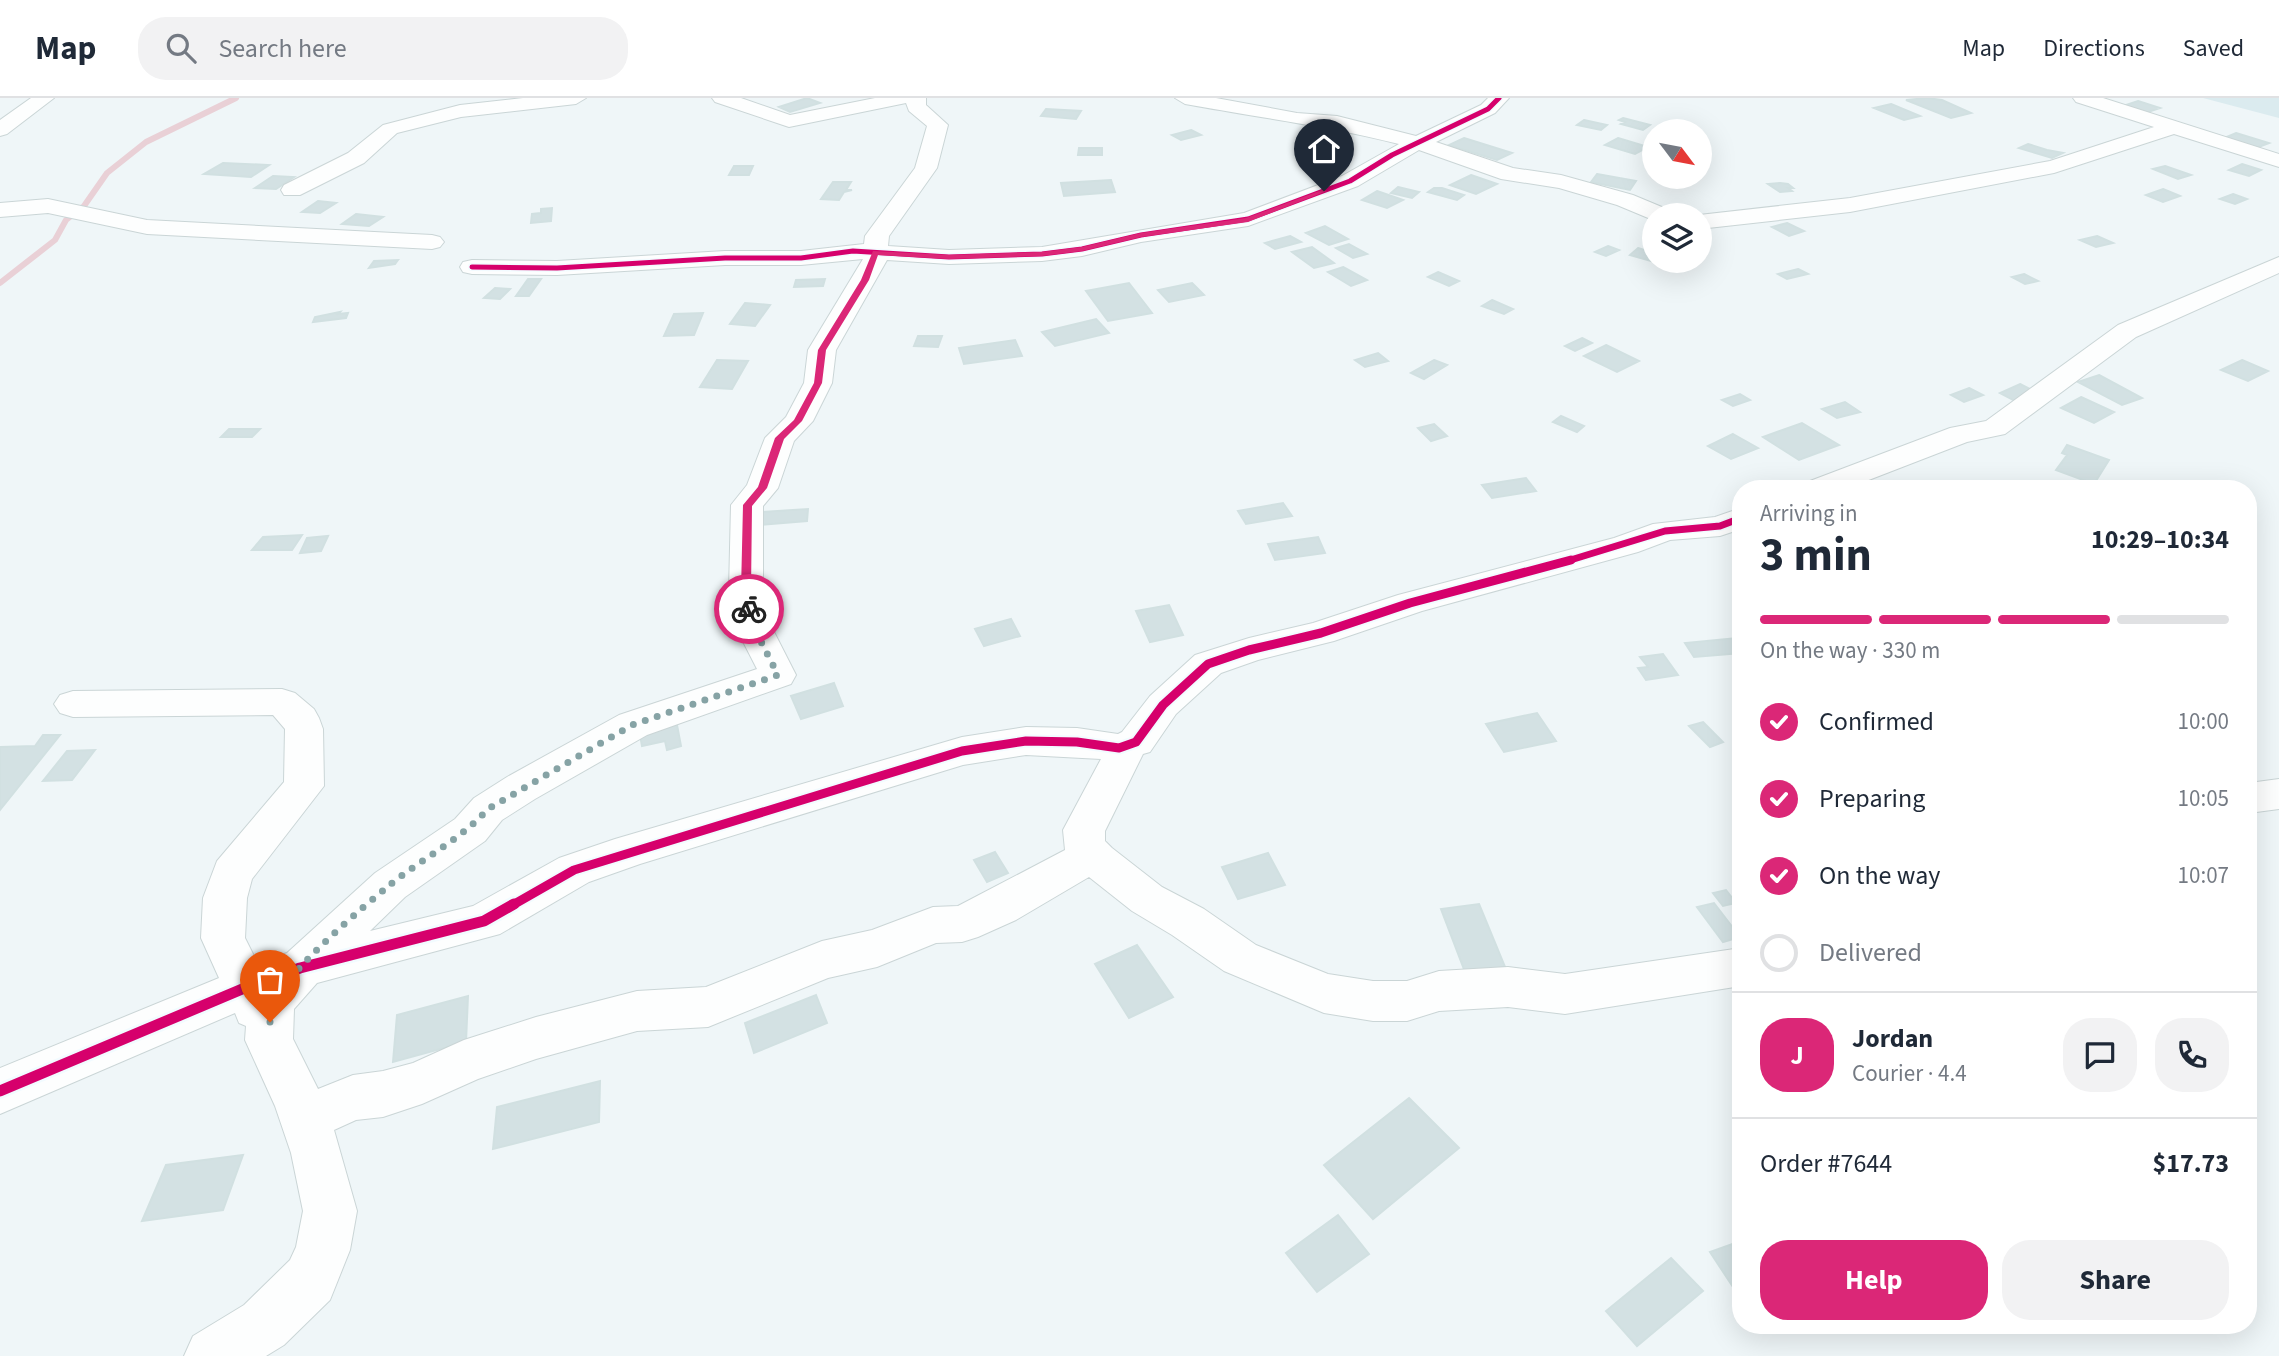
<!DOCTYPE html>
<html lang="en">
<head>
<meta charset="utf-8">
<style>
  body { margin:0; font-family:"Source Sans 3",sans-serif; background:#f2f2f3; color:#1f2937; height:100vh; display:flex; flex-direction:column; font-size:26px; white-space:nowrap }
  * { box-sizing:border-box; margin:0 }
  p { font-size:23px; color:#747a83 }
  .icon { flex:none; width:38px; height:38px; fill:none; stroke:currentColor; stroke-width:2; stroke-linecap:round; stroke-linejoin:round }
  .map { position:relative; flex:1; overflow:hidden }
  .sheet { position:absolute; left:1732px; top:382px; width:525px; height:854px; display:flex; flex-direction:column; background:#fff; border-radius:28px; box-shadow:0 7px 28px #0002 }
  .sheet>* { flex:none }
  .needle { width:46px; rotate:122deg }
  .buttons { position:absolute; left:1642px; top:21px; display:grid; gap:14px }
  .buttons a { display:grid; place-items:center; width:70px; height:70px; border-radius:50%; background:#fff; box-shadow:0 7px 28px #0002; font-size:35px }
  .pin { position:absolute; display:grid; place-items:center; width:60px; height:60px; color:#fff; margin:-72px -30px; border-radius:50% 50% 50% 0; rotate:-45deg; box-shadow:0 0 7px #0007 }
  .pin .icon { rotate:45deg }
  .courier { position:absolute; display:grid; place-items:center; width:70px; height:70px; margin:-35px; border:5px solid #db2777; border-radius:50%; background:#fff; color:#222; box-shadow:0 2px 9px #0007 }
  .overview em { font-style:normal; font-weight:700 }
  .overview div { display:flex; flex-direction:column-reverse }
  .overview { display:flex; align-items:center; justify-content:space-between; height:119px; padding:0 28px }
  h1 { font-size:46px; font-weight:700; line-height:52px }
  .bar { display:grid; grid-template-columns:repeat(4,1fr); gap:10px 7px; align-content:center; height:84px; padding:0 28px }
  .bar i { height:9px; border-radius:5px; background:#e0e1e3 }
  .bar .current { background:#db2777 }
  .bar p { grid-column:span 4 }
  .line { display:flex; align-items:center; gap:18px; padding:0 28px; border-top:2px solid #e0e1e3 }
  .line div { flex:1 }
  .round { display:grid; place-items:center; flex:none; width:74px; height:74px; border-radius:28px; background:#f2f2f3 }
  ol { padding:0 28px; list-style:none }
  li { display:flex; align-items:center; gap:21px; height:77px }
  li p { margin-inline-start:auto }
  li .icon { padding:7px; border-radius:50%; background:#db2777; color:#fff; stroke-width:4 }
  li:last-child { color:#747a83 }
  li i { width:38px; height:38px; border:4px solid #e0e1e3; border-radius:50% }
  .cta { display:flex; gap:14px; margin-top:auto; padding:14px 28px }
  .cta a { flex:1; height:80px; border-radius:28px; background:#db2777; color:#fff; font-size:28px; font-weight:700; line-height:80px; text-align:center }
  .cta a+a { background:#f2f2f3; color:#1f2937 }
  header { display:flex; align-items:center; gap:42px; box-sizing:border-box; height:98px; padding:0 35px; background:#fff; border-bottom:2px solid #e0e1e3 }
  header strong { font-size:33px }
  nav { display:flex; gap:38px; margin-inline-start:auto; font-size:24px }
  .search { width:490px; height:63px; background:#f2f2f3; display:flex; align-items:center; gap:18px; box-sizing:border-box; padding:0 24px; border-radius:28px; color:#747a83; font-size:26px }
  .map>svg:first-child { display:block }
  .residential { fill:#dbebef }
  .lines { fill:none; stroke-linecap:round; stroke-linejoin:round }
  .stream { stroke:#e9d0d6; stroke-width:6 }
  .building { fill:#d3e1e3; stroke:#d1e0e1; stroke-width:2 }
  .minor-casing { stroke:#cad5d6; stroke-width:2 }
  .minor { fill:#fdfefe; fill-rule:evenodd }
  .cycleway-far3-casing { stroke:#f2fbff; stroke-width:8 }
  .cycleway-far2-casing { stroke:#f2fbff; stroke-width:10 }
  .cycleway-far1-casing { stroke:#f2fbff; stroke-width:13 }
  .cycleway-casing { stroke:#f2fbff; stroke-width:16 }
  .cycleway-far3 { stroke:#d6006c; stroke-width:5 }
  .cycleway-far2 { stroke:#d6006c; stroke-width:7 }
  .cycleway-far1 { stroke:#d6006c; stroke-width:9 }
  .cycleway { stroke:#d6006c; stroke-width:11 }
  .route { fill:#db2777 }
  .done { stroke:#86a3a5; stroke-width:7; stroke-dasharray:0 12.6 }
</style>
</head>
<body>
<header>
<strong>Map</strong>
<div class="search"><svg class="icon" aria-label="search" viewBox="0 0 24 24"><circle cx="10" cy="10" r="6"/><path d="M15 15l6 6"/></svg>Search here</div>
<nav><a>Map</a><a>Directions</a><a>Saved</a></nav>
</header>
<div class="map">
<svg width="2279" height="1258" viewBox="0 0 2279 1258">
  <rect width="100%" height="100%" fill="#eff6f8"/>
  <path class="residential" d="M2203,0h76v20z"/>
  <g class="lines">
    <path class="stream" d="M0,185l55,-43 11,-20 18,-14 23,-33 39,-31 90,-44"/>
  </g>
  <path class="building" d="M807,0l13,5 -30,9 -11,-5z
    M1927,0l15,2 29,13 -20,5 -45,-18z
    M2138,3l22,7 -15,5 -22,-7z
    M1891,6l29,12 -16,4 -30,-12z
    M1046,11l35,2 -5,8 -35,-3z
    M1623,20l27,7 -7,5 -22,-6 4,-2 -6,-2z
    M1584,22l23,5 -6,5 -24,-5z
    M1191,32l10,5 -20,5 -9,-5z
    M2236,35l33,10 -13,5 -32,-10z
    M1464,40l48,15 -15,7 -48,-15z
    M1618,40l30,9 -13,7 -30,-9z
    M2028,46l19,6 16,3 -11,5 -33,-10z
    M1079,50h23v7h-24z
    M223,65l46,2 -18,12 -47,-3z
    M2242,66l19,6 -12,6 -20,-6z
    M734,68h19l-4,9h-20z
    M2165,68l26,9 -13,4 -25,-10z
    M1597,76l39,7 -6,9 -39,-8z
    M1471,77l26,9 -21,10 -26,-9z
    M273,78l21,1 -18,12 -21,-1z
    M1111,82l4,12 -51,4 -3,-13z
    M833,84h18l-5,8h6l-8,2 -5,8 -18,-1z
    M1780,85l8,1 5,4h-5l4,3 -12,1 -12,-8z
    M1398,89l21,5 -7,6 -21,-5z
    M1434,90h8l22,7 -7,5 -29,-8z
    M2163,91l17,7 -17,6 -17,-7z
    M1377,93l26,9 -16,8 -25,-8z
    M2233,96l14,5 -12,5 -15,-5z
    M318,103l18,2 -16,10 -18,-1z
    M552,110l-1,13 -20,2 1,-9 9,-1v-4z
    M356,116l27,3 -14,9 -27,-2z
    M1787,125l17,8 -15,5 -17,-9z
    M1325,128l23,13 -19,6 -23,-12z
    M1290,138l11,6 -26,7 -10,-6z
    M2097,138l16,7 -17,4 -16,-7z
    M1349,146l18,10 -14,4 -17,-10z
    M1608,148l11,4 -13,6 -11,-4z
    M1312,149l22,16 -20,5 -22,-16z
    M1638,150l16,5v8h16l-5,4 -35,-10z
    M398,162l-3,4 -26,4 5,-7z
    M1343,169l24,13 -16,6 -23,-14z
    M1798,171l10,5 -21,5 -9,-5z
    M1438,174l21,9 -10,5 -21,-9z
    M2024,176l14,7 -13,3 -13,-7z
    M528,181h13l-12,17h-13z
    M825,181l-2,7 -29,1 2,-7z
    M1129,185l23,30 -44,8 -22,-30z
    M1192,185l12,12 -35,7 -11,-12z
    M495,190l15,1 -10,10 -16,-1z
    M1492,202l21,9 -9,5 -22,-8z
    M745,205l25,2 -15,21 -25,-2z
    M340,214l-2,2 10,-1 -2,5 -33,4 2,-5z
    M703,215l-9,22 -30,1 10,-22z
    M1096,221l13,14 -54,13 -13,-14z
    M918,238h24l-4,11 -24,-1z
    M1582,240l10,5 -17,8 -10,-5z
    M1015,242l7,16 -58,8 -5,-16z
    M1606,247l33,16 -22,11 -33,-16z
    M1378,255l10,8 -23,6 -10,-7z
    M717,262l31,1 -16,28 -32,-2z
    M1434,262l13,5 -23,14 -13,-6z
    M2242,262l26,11 -20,10 -27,-11z
    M2099,277l43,23 -20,7 -44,-23z
    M2020,286l16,8 -21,9 -15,-8z
    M1969,290l14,7 -19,7 -13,-7z
    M1740,296l10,6 -17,6 -11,-6z
    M2081,299l33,15 -20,11 -33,-15z
    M1845,304l15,10 -23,6 -15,-9z
    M1561,318l23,10 -7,6 -24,-10z
    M1802,325l37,22 -40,15 -36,-23z
    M1434,326l13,12 -16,5 -13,-13z
    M229,331h31l-8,8h-31z
    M1733,336l25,14 -27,11 -23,-13z
    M2067,347l42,15 -15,24 -38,-14 11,-15 -5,-2z
    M1526,380l10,13 -44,7 -10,-13z
    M1283,405l9,13 -46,8 -8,-13z
    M808,411l-1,12 -48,4 2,-13z
    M302,437l-10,15h-40l11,-13z
    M328,438l-7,15 -21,2 7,-15z
    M1318,439l7,16 -50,7 -7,-16z
    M1169,507l14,30 -33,7 -14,-31z
    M1011,521l9,17 -36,10 -9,-17z
    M1737,540l4,7v8l-47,4 -9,-14z
    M1663,556l15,21 -32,5 -8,-12 10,-1 -8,-10z
    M834,585l9,23 -42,13 -10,-23z
    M1537,615l19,28 -52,11 -18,-28z
    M1703,624l20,20 -13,5 -21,-21z
    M677,627l4,21 -14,4 -2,-9 -23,5 -2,-11z
    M43,637h17l-60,75v-63l35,-1z
    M95,652l-23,30 -29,1 24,-30z
    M995,754l13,21 -21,9 -13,-22z
    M1268,755l17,32 -47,14 -16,-32z
    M1726,792l10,13 -13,3 -10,-13z
    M1714,805l26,34 -17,5 -26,-35z
    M1479,806l26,63 -40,5 -24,-63z
    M1137,847l36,52 -44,21 -34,-54z
    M816,897l11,28 -73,30 -9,-30z
    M468,898l-2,46 -73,20 4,-47z
    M600,983l-1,41 -106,27 4,-42z
    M1409,1000l50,50 -86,71 -49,-54z
    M243,1057l-20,55 -81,11 24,-56z
    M1338,1117l31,39 -52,38 -31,-39z
    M1741,1143v47l-6,2 -25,-38z
    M1671,1160l32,33 -66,55 -31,-35z"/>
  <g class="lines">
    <g class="minor-casing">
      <path id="minor" d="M31,0h23l-47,36 -7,2v-16z
        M523,0h63l-10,6 -115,13 -64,16 -33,30 -64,32h-16l-3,-5 3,-5 64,-32 35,-28 77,-20z
        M712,0h29l49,17 85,-17h51v7l22,20 -11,43 -48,68 -1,10 61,4 93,-3 202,-34 98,-37 57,-32c-71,-18 -143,-27 -214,-40l-10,-6h41l81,15 40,3 79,20 65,-31 7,-7h21l-14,15 -59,29 77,26 48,7 72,20 36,15 4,5h-19l-1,5 -36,-15 -58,-17 -58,-9 -82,-29 -61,36 -110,40 -107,16 -59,14 -40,5 -93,3 -62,-4 -51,90 -4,33 -19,38 -19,20 -16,47 -15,18v85l7,33 26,51 -5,9 -144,51 -112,64 -33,21 -17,21 -80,56 -35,34 103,-25 86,-48 56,-19 347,-102 64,-10 51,1 41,6 4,-2 28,-36 45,-41 54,-17 64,-15 85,-28 216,-57 39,-14 62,-7 26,-9v21l-21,7 -50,4 -32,12 -216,59 -88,30 -76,19 -37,13 -45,41 -26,38 -7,2 -38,77v10l7,7 50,39 42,22 52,36 72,29 45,7h34l32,-10 69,-4 57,7 176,-26v38l-176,28 -57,-7 -69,4 -32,10h-34l-49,-8 -100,-42 -52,-36 -40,-24 -43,-34 -73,43 -38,17 -16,5 -26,1 -59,24 -49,11 -120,49 -71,4 -101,28 -58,20 -56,25 -39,13 -27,3 -22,10 23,81 -7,39 -20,50 -46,45 -18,11h-82l9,-20 51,-31 46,-45 6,-13 7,-36 -12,-58 -16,-47 -30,-66 1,-14 -7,-3 -4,-10 -235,101v-46l219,-90 -18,-40 2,-40 14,-37 67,-79 1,-53 -12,-14 -200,2 -13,-4 -6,-9 6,-9 13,-4 209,-2 13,4 19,16 5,9 4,11 1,57 -72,93 -5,19 -2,40 13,26 29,-11 88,-80 80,-54 19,-21 33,-21 112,-62 138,-46 -23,-45 -5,-33 2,-86 16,-20 18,-47 21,-21 18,-34 4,-33 55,-91 -62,6h-76l-168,10 -85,-1 -9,-2 -3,-5 3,-5 9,-2 85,1 168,-10h76l63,-7 1,-8 50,-68 12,-42 -18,-15 -3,-8 -117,24 -74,-25zM1026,657l75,4 -38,71 2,20 -107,56 -25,1 -61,23 -50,11 -116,46 -69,4 -101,26 -72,23 -51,23 -30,8 -30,4 -35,14 -25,-50 1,-30 23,-26 183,-49 89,-52 51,-18 323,-99z
        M2073,0h30l176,56v13l-105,-33 -120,39 -204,39 -151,17v-14l151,-17 200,-37 104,-34 -78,-25z
        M48,101l99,21 285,15 8,2 4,5 -4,5 -8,2 -285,-15 -99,-21 -48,4v-14z
        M2279,159v16l-143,64 -131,97 -38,8 -119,46h-43l5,-7 140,-53 36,-7 132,-96z
        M2279,681v30l-30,4v-30z"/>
    </g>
    <use href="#minor" class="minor"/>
    <g class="cycleway-far3-casing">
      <path id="cycleway-far3" d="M472,169l85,1 168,-10h76l52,-7 96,6 93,-3 40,-5 59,-14 107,-16 102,-38 42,-26 96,-46 11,-11"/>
    </g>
    <g class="cycleway-far2-casing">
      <path id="cycleway-far2" d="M1564,464l101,-31 55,-5 21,-8"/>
    </g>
    <g class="cycleway-far1-casing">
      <path id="cycleway-far1" d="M511,808l63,-36 388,-119 64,-10 51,1 42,6 17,-6 27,-37 45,-41 41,-14 72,-17 89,-30 161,-43"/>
    </g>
    <g class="cycleway-casing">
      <path id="cycleway" d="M0,993l247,-104 53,-19 184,-47 30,-17"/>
    </g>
    <use href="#cycleway-far3" class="cycleway-far3"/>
    <use href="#cycleway-far2" class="cycleway-far2"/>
    <use href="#cycleway-far1" class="cycleway-far1"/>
    <use href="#cycleway" class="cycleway"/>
  </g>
  <path class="route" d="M1322,92l5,1 -79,31 -107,15 -59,14 -40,5 -93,3 -71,-4 -9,25 -43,70 -4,33 -20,38 -18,18 -17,49 -15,18 -1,85 3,18 -9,3 -4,-21 2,-86 15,-18 17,-49 19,-18 20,-37 4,-33 43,-70 12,-29 76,4 93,-3 40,-5 59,-14 105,-15z"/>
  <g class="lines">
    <path class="done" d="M270,924c1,-6 0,-15 3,-20 20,-35 86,-92 118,-118 32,-26 69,-44 97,-75l144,-84 146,-50 -26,-51 -3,-15"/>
  </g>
</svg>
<div class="buttons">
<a><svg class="needle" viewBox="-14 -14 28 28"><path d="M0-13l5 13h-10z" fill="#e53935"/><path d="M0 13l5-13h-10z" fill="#747a83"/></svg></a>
<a><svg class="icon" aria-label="layers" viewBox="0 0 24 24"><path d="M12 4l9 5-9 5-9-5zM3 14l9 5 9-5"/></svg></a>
</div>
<div class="pin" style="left:270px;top:924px;background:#ea580c"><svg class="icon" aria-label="bag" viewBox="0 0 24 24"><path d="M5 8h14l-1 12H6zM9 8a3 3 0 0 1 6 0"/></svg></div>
<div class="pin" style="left:1324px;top:93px;background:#1f2937"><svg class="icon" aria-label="home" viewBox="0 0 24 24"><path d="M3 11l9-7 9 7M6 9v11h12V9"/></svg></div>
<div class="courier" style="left:749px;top:511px"><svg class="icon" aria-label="bike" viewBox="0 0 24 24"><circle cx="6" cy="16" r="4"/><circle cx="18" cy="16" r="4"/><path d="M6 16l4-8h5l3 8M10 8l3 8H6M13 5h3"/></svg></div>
<section class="sheet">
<div class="overview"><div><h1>3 min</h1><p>Arriving in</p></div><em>10:29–10:34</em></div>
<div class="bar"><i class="current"></i><i class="current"></i><i class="current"></i><i></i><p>On the way · 330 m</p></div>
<ol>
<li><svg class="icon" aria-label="check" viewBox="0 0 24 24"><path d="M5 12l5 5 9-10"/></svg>Confirmed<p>10:00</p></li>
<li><svg class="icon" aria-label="check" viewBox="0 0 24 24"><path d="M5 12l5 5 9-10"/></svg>Preparing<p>10:05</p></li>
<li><svg class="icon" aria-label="check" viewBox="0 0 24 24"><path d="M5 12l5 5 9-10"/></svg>On the way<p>10:07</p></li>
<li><i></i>Delivered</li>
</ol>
<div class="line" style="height:126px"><b class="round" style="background:#db2777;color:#fff">J</b><div><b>Jordan</b><p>Courier · 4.4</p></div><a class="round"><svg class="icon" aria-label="chat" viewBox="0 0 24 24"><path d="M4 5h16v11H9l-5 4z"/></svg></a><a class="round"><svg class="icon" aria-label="phone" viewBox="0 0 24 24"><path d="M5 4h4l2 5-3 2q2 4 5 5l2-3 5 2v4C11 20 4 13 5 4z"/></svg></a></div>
<div class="line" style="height:91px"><div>Order #7644</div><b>$17.73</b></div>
<div class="cta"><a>Help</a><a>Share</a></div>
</section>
</div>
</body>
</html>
